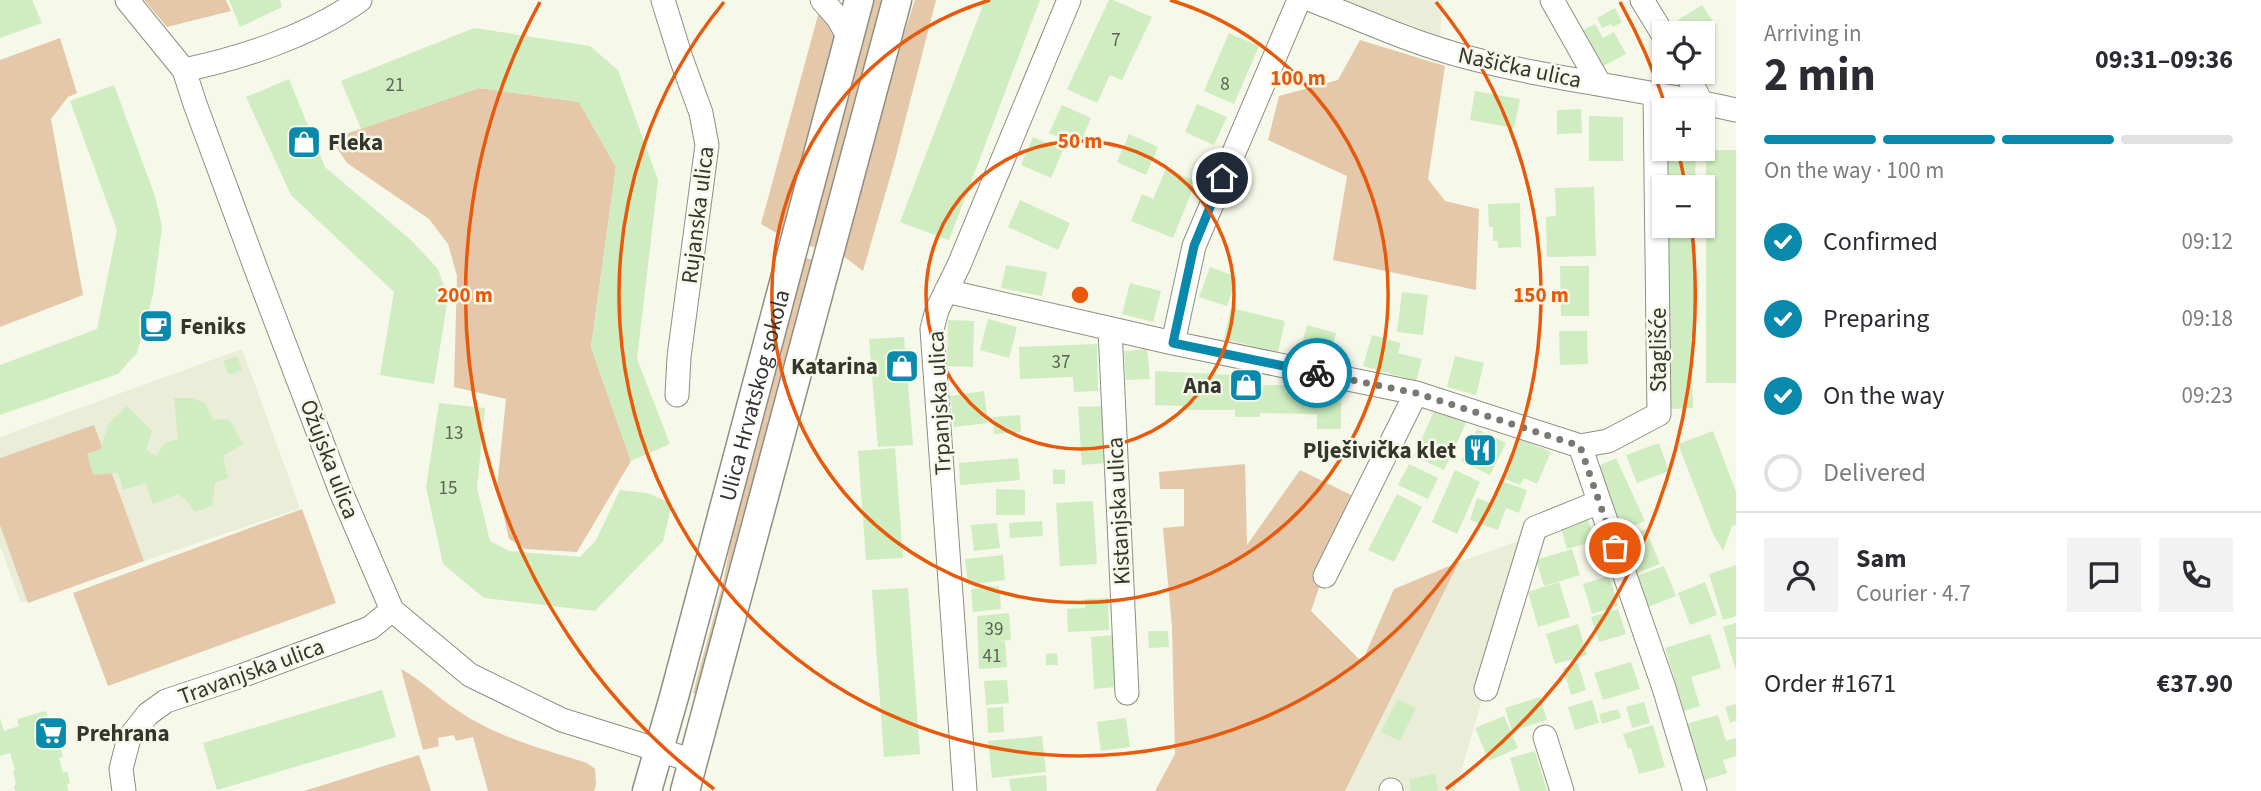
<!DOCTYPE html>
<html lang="en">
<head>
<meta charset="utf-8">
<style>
  body { margin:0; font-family:"Source Sans 3",sans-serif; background:#f2f2f3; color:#2b2b33; height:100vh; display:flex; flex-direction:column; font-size:26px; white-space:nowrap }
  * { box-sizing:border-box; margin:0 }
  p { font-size:23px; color:#7c7c81 }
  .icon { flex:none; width:38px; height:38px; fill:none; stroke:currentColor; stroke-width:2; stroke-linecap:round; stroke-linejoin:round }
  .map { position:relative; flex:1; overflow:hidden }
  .panel { display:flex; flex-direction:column; background:#fff; width:525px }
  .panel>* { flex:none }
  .buttons { position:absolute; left:1652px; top:21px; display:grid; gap:14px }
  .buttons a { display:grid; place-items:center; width:63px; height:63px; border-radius:0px; background:#fff; box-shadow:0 2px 5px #0004; font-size:35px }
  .pin { position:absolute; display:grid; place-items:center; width:60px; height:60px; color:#fff; margin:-30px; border:4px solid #fff; border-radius:50%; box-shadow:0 2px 7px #0007 }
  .courier { position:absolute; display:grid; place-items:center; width:70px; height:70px; margin:-35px; border:5px solid #0989ab; border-radius:50%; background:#fff; color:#222; box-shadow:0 2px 9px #0007 }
  .overview em { font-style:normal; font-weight:700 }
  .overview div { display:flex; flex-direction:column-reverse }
  .overview { display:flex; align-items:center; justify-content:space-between; height:119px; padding:0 28px }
  h1 { font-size:46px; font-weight:700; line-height:52px }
  .bar { display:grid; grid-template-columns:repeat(4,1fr); gap:10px 7px; align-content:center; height:84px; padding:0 28px }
  .bar i { height:9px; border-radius:5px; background:#e1e1e2 }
  .bar .selected { background:#0989ab }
  .bar p { grid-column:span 4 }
  .line { display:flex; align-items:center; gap:18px; padding:0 28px; border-top:2px solid #e1e1e2 }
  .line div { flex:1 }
  .round { display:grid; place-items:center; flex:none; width:74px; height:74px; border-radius:0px; background:#f2f2f3 }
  ol { padding:0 28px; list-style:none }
  li { display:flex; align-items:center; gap:21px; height:77px }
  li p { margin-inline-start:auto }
  li .icon { padding:7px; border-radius:50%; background:#0989ab; color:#fff; stroke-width:4 }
  li:last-child { color:#7c7c81 }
  li i { width:38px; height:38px; border:4px solid #e1e1e2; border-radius:50% }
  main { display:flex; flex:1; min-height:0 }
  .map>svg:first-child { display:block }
  .built { fill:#eaedd7 }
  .green { fill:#e5c8aa }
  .building { fill:#cfedc0 }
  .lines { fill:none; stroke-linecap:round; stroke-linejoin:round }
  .minor-casing { stroke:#8e8f82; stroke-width:25 }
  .tertiary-casing { stroke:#8e8f82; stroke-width:31 }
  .minor { stroke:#fff; stroke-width:23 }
  .tertiary { stroke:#fff; stroke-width:28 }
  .done { stroke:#787970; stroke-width:7; stroke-dasharray:0 12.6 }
  .route { stroke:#0989ab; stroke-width:9 }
  .ring { fill:none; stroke:#e8590c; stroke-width:3.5 }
  .labels { text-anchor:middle; stroke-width:5; stroke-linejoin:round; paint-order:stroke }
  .number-label { font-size:19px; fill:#5b6353 }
  .street-label { font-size:23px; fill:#34352f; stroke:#f6f8e9 }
  .poi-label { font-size:23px; font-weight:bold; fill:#34352f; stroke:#f6f8e9; text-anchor:start }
  .centre { fill:#e8590c; stroke:#f6f8e9; stroke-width:3.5 }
  .ring-label { font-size:21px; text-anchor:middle; font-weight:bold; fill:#e8590c; stroke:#f6f8e9; stroke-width:5; stroke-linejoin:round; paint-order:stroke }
</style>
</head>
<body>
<main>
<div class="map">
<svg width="1736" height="791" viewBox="0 0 1736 791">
  <rect width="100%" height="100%" fill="#f6f8e9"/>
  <path class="built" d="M1342,0h101l-3,37 -24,-10z
    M242,349l58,159 -279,95 -21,-57v-109z
    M1524,539l-50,155 9,3 -28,94h-110l114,-229z"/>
  <path class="green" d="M144,0h82l5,11 -64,16z
    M871,0h16l-66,249 -14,-4z
    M915,0h21l-41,160 -32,111 -21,-16 56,-203z
    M820,8l17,30 -52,200 -24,-14z
    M60,38l17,55 -9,4 -17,22 32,176 -83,32v-267z
    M1360,40l85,26 -17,113 17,22 34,8 -3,81 -143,-30 14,-84 -79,-36 11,-44 59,-16z
    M479,88l100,14 37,65 -25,180 40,114 -54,91 -51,-3 -17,-10 -12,-52 9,-88 -52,-12 3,-111 -9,-32 -19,-25 -82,-56 -16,-24z
    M803,257l14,4 -118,433 -6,-1 30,-110 17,-90z
    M94,425l50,136 -116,42 -28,-78v-67z
    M1245,464l2,81 53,-75 51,25 -40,116 51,51 32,-73 65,-27 -114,229h-190l20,-37 -3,-127 -9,-99 21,-2v-37h-24l-1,-17z
    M302,509l34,94 -228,83 -35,-93z
    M401,669c21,11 36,28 56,41 39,27 85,39 130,53l8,6 1,15 -2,7h-106l-15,-54 -17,4 -2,-6 -16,3 1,8 -16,4z
    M419,755l12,36h-127z"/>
  <path class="building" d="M0,0h32l10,23 -42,15z
    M229,0h51l2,7 -42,20z
    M985,0h55l-91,240 -49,-18z
    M1109,0h4l39,17 -30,63 -12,-5 -13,28 -30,-14z
    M1702,5l14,21 -12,7h-18l-8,-13z
    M1615,8l7,14 -9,5 -2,-3 -9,4 -5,-10z
    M1595,24l8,14 11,-6 12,22 -23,12 -20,-36z
    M474,28l116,18 28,24 40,110 -21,179 33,85 -39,17 -40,-114 25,-180 -37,-65 -100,-14 -118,41 -20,-48z
    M1229,33l30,13 -25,58 -30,-13z
    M289,79l36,88 86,73 27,29 10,29 -14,86 -54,-9 14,-83 -103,-97 -45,-98z
    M114,85l41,111 7,31 -9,68 -16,58 -19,21 -118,41v-50l97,-36 20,-99 -47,-129z
    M1475,91l45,8 -6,29 -44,-8z
    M1197,104l30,13 -13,28 -29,-13z
    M1062,105l29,13 -12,28 -30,-13z
    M1581,109l1,24 -25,1v-24z
    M1589,116l34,1v44h-34z
    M1129,134l29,13 -12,28 -29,-13z
    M1033,137l30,13 -12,28 -30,-13z
    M1664,149h32l-1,34h-32z
    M1706,150h30v233h-30z
    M1166,169l30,12 -23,57 -42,-17 11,-27 11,5z
    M1594,187l2,69 -49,1 -1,-40 10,-1 -1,-28z
    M1020,200l50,23 -12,27 -50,-23z
    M1520,203l1,44 -23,1v-7h-5v-14h-4l-1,-23z
    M1663,226h30l3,112h-5l2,70 -25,1z
    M1006,265l41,7 -5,24 -41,-8z
    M1560,266h29v50h-28z
    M1210,267l27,10 -10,29 -28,-9z
    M1130,283l31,8 -8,31 -31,-8z
    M1402,292l26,3 -5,40 -26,-3z
    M1231,308l54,13 -7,31 -54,-13z
    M988,319l29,8 -8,31 -29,-8z
    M948,320l26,1 -1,46 -26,-1z
    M1307,325l29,8 -8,31 -29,-8z
    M1559,331h28l1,33 -28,1z
    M1372,335l29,8 -3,10 24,6 -6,22 -53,-15z
    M904,337l9,108 -35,2 -9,-108z
    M1097,344l1,47 -24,1 -1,-15 -53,2 -1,-32z
    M1147,349l3,30 -24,1 -2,-29z
    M237,356l5,14 -13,5 -6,-14z
    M1455,356l29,7 -8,32 -29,-8z
    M1155,371l80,4v4h25v6h81v44h-24v-15l-57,-1v4h-25v-7h-52v-4l-28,-1z
    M984,391l4,32 -34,4 -4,-31z
    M174,398h18l13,5 8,17 16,-1 14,25 -20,12 5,22 -13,5 -3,23 -17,6 -10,-13 -7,-5 -25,10 -7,-21 -23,7 -5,-17 -25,2 -6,-21 14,-5 7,-25 19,-18 25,25 -6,19 10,6 9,-13 13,-4z
    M439,403l46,5 -8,80 13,53 19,10 71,6 16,-17 24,-50 27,3 25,11 -9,37 -68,70 -111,-13 -41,-34 -17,-77z
    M1103,406l4,57 -25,2 -4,-58z
    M1436,407l31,14 -23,49 -30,-14z
    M1020,415l1,17 -27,2 -1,-17z
    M1477,429l29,14 -16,32 -29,-14z
    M1713,431l23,61v33l-4,1 -9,25 -10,-17 -35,-90z
    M1521,439l30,13 -14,32 -13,-6 -4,7 -17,-7z
    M1659,443l10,28 -32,12 -11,-28z
    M895,448l8,110 -37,2 -8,-109z
    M1018,458l2,22 -60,5 -1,-22z
    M1616,458l29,63 -26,11 -28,-63z
    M1409,464l29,14 -10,21 -30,-14z
    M1053,469l12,1v14h-12z
    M1455,470l25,12 -23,52 -25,-12z
    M1501,481l26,9 -8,23 -13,-5 -8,22 -28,-10 7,-22 16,6z
    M996,489l29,1v25h-29z
    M1397,494l25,13 -28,55 -26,-12z
    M1093,501l4,63 -37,2 -4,-63z
    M1586,513l9,28 -28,8 -8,-28z
    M1042,521l1,15 -33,2 -1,-15z
    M997,523l3,25 -26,3 -3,-26z
    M1646,529l14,35 -25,10 -14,-36z
    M1572,549l8,26 -36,11 -8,-26z
    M1003,555l2,25 -37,5 -3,-26z
    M1736,565v51l-13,4 -14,-46z
    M1664,566l12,30 -28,11 -12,-31z
    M1609,576l9,30 -26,8 -9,-30z
    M1559,582l11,35 -32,10 -10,-35z
    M1705,582l12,33 -27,10 -12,-32z
    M999,586l2,23 -28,3 -2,-23z
    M908,588l12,166 -36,3 -12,-167z
    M1108,598l1,32 -41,2 -1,-23 18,-1v-9z
    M1618,609l8,25 -27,8 -8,-25z
    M1009,613l2,27 -16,1h10l2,26 -28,2 -2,-53z
    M1736,623v45h-1l-12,-41z
    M1578,624l9,31 -32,9 -9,-30z
    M1148,631h20l1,16 -20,1z
    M1710,634l11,34 -30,9 9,29 -16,5 -19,-63z
    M1116,635v52l-22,2 -3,-52z
    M1057,653l1,12h-12v-11z
    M1631,662l9,27 -37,11 -9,-27z
    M1578,663l8,27 -15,5 -8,-27z
    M1007,680l2,23 -23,2 -2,-24z
    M382,690l14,47 -179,53 -14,-47z
    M1540,697l7,23 -35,11 -7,-23z
    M1398,699l18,9 -16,33 -19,-9z
    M1592,700l7,23 -24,7 -7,-23z
    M1644,702l6,21 -18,5 -6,-21z
    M1736,704v17l-6,2 -5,-16z
    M1003,707l1,25 -16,1 -1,-25z
    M1618,709l3,9 -19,6 -3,-10z
    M46,711l5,16 6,-2 2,9 1,4 -2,1 5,18 -4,1 4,15 4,-2 3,12 -3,1 1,7h-53l-1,-6h2l-3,-14 2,-1 -5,-17 -10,3v-37l4,12 15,-5 -2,-7z
    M1718,715l8,26 10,-3v18l-13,4 4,13 -24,8 -17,-57z
    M1504,716l14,32 -29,13 -14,-33z
    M1126,718l4,29 -29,4 -4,-29z
    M1653,725l12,42 -26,7 -8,-26 -3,1 -5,-15z
    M1042,736l4,36 -54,6 -4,-37z
    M1535,751l12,40h-27l-10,-33z
    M1435,774l3,17h-27l-2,-12z
    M1046,775l1,16h-36l-2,-12z"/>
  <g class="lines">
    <g class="minor-casing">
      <path id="minor" d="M127,0l57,70 11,34 64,173 82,215 51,118 78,65 92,45 132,41
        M663,0l18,58 20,55 6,32 -28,212 -2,38
        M822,0l16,18 12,22
        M1311,0c50,19 99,42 151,56 90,24 183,33 274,54
        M1552,0l47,83
        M1642,0l22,36
        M184,70c58,-12 128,-35 176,-70
        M1686,72l15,30
        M946,291l227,52 243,50 164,53 28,-5 51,-27 -4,-321
        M1110,329l17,364
        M1173,343l21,-97 105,-246
        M1580,446l84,242 31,103
        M1325,576l91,-183
        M1486,689l49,-161 64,-26
        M1545,737l17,54
        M1391,790v1
        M124,791l-3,-22 8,-31 19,-24 18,-13 75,-25 129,-48 22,-18
        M965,791l-33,-462 5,-19 22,-45 110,-265"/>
    </g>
    <g class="tertiary-casing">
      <g id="tertiary">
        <path id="s1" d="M647,791l27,-94 185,-697"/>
        <path d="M685,791l212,-791"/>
      </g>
    </g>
    <use href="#minor" class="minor"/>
    <use href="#tertiary" class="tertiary"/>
  </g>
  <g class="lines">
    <path class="done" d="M1317,373l99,20 164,53 35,102"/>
    <path class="route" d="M1222,178l-28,68 -21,97 144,30"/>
  </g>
  <g class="ring">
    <circle cx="1080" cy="295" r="154"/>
    <path d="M1170 0A308 308 0 1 1 990 0"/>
    <path d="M1436 2A461 461 0 1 1 724 2"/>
    <path d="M714 789A615 615 0 0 1 540 2M1620 2A615 615 0 0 1 1667 110M1678 151A615 615 0 0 1 1685 183M1692 231A615 615 0 0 1 1446 789"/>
  </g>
  <defs>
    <g id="shop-square" transform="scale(1.75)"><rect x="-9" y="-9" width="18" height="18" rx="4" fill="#0989ab" stroke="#f6f8e9"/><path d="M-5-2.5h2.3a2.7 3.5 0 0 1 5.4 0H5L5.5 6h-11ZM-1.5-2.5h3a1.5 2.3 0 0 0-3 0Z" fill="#fff"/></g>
    <g id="cafe-square" transform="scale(1.75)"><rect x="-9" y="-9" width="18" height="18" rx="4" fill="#0989ab" stroke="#f6f8e9"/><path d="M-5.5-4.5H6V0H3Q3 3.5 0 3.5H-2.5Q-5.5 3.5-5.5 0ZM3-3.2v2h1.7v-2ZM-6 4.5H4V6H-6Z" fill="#fff"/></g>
    <g id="restaurant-square" transform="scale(1.75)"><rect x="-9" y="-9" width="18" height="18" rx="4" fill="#0989ab" stroke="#f6f8e9"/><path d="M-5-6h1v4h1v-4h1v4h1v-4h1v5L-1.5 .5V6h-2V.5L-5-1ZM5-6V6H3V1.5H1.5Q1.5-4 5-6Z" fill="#fff"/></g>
    <g id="supermarket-square" transform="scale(1.75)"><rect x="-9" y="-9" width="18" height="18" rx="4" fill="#0989ab" stroke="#f6f8e9"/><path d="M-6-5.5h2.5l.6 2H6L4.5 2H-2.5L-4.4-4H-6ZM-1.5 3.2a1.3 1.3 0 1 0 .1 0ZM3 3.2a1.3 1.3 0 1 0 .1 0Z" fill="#fff"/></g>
  </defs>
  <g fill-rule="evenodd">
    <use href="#shop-square" x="304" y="142"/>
    <use href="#cafe-square" x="156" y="326"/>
    <use href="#shop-square" x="902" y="366"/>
    <use href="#shop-square" x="1246" y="385"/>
    <use href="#restaurant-square" x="1480" y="450"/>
    <use href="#supermarket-square" x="51" y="733"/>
  </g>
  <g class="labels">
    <g class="number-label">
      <text x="1116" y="46">7</text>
      <text x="1225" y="90">8</text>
      <text x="395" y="91">21</text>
      <text x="1061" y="368">37</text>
      <text x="454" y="439">13</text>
      <text x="448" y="494">15</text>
      <text x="994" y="635">39</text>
      <text x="992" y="662">41</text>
    </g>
    <g class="street-label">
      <text transform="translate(1520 67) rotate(12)" y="8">Našička ulica</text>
      <text transform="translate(697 215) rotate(-83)" y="8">Rujanska ulica</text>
      <text transform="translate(1658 350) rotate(-90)" y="8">Staglišće</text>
      <text dy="8" stroke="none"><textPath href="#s1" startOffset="410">Ulica Hrvatskog sokola</textPath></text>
      <text transform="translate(939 403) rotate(-93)" y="8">Trpanjska ulica</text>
      <text transform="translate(330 459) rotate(69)" y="8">Ožujska ulica</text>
      <text transform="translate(1118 511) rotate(-93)" y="8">Kistanjska ulica</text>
      <text transform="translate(251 671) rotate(-20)" y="8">Travanjska ulica</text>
    </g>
    <g class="poi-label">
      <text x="328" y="150">Fleka</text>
      <text x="180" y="334">Feniks</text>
      <text x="878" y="374" text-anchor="end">Katarina</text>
      <text x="1222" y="393" text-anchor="end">Ana</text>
      <text x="1456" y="458" text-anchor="end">Plješivička klet</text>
      <text x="76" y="741">Prehrana</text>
    </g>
  </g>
  <circle cx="1080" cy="295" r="10" class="centre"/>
  <g class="ring-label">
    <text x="1298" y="85">100 m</text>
    <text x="1080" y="148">50 m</text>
    <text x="1541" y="302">150 m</text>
    <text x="465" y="302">200 m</text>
  </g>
</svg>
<div class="buttons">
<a><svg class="icon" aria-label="locate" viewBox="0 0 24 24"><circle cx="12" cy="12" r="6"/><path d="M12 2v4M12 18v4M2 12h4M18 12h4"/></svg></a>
<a>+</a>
<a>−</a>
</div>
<div class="pin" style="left:1615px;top:548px;background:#ea580c"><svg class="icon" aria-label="bag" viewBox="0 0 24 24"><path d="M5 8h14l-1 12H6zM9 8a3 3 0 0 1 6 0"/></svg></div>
<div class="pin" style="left:1222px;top:178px;background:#1f2937"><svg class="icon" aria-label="home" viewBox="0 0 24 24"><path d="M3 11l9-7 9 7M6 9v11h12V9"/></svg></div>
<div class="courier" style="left:1317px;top:373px"><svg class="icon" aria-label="bike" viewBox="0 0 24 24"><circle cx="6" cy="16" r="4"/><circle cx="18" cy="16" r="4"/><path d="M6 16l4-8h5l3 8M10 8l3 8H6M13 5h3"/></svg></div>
</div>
<section class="panel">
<div class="overview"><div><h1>2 min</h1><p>Arriving in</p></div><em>09:31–09:36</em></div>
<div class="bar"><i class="selected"></i><i class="selected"></i><i class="selected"></i><i></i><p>On the way · 100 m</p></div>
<ol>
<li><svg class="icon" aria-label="check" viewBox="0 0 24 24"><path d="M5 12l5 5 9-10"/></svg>Confirmed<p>09:12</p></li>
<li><svg class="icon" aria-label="check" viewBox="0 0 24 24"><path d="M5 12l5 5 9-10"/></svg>Preparing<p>09:18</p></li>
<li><svg class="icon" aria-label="check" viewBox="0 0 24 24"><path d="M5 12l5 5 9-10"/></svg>On the way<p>09:23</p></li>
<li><i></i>Delivered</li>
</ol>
<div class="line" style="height:126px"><a class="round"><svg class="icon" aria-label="person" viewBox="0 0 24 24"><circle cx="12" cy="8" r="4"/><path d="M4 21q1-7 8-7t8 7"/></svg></a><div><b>Sam</b><p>Courier · 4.7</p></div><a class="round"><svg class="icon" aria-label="chat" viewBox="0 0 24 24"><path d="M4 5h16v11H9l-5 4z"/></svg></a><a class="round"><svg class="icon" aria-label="phone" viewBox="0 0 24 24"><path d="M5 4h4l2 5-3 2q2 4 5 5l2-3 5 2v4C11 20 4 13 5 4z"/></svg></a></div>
<div class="line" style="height:91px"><div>Order #1671</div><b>€37.90</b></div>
</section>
</main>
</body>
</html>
